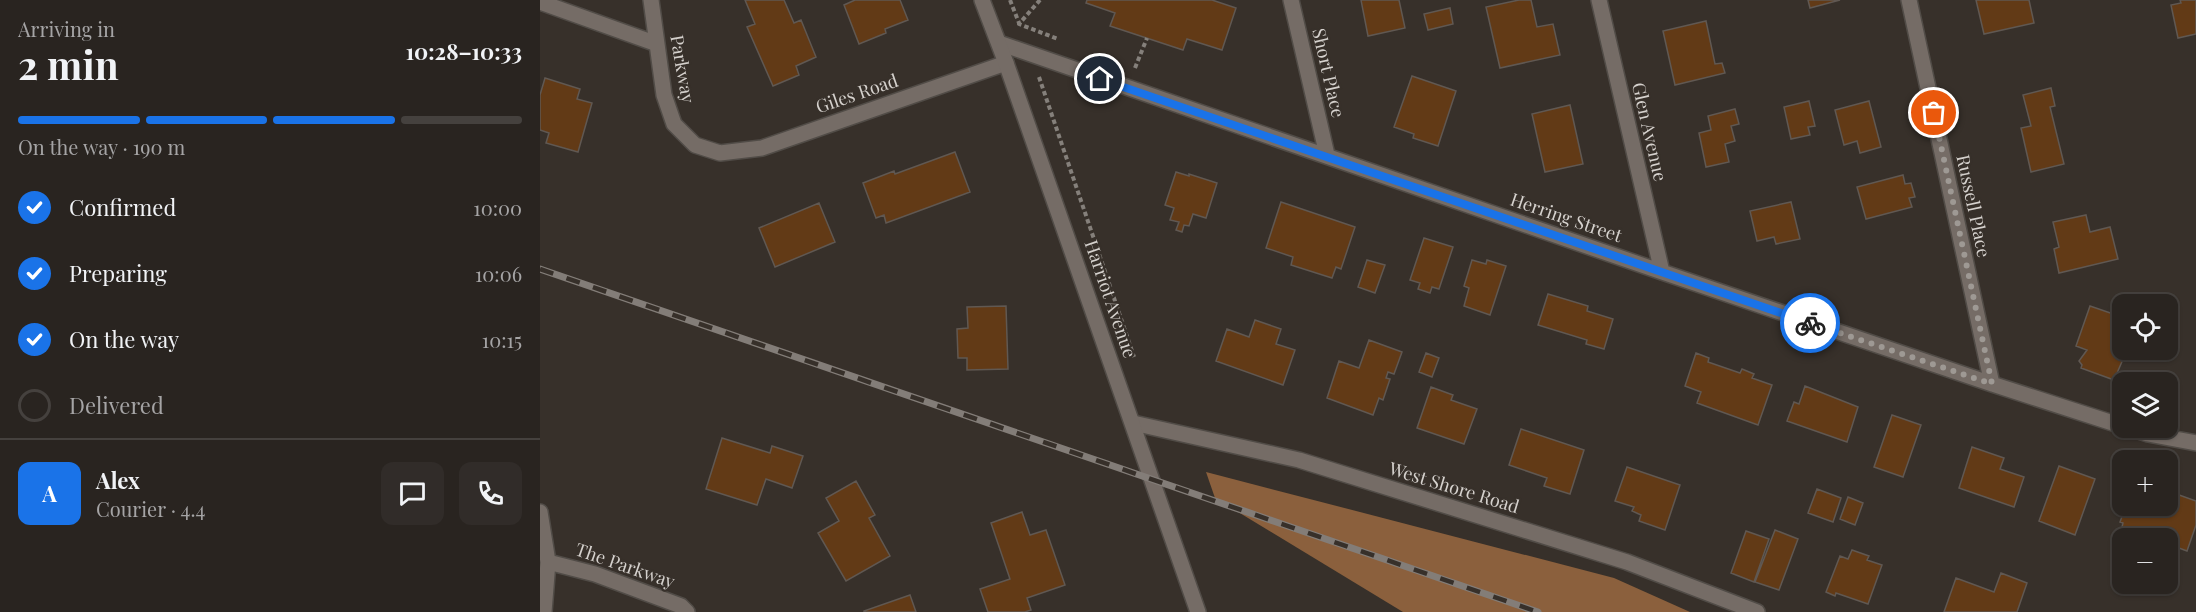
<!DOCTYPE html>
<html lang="en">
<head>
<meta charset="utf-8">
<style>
  body { margin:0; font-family:"Playfair Display",serif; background:#312c29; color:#f1f3f6; height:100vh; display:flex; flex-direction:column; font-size:22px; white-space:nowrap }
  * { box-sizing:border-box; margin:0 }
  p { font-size:20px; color:#a5a4a5 }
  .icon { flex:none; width:33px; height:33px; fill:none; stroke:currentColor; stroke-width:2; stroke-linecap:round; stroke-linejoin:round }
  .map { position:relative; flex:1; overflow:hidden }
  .panel { display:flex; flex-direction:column; background:#292420; width:540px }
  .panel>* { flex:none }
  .buttons { position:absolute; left:1572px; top:294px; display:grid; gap:12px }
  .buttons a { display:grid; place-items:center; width:66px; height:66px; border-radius:12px; background:#292420; box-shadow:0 2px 4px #0004,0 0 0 2px #45413e; font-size:30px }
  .pin { position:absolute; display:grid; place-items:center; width:51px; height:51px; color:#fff; margin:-26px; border:3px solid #fff; border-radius:50%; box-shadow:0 2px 6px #0007 }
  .courier { position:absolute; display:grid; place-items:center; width:60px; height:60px; margin:-30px; border:4px solid #1a73e8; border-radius:50%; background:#fff; color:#222; box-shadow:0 2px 8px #0007 }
  .overview em { font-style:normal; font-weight:700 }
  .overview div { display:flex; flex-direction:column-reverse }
  .overview { display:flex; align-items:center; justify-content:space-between; height:102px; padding:0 18px }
  h1 { font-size:39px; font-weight:700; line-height:45px }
  .bar { display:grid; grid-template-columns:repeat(4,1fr); gap:9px 6px; align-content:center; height:72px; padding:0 18px }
  .bar i { height:8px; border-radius:4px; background:#45413e }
  .bar .on { background:#1a73e8 }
  .bar p { grid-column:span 4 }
  .line { display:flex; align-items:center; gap:15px; padding:0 18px; border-top:2px solid #45413e }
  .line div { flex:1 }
  .round { display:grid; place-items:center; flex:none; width:63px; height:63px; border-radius:12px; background:#312c29 }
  ol { padding:0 18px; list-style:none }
  li { display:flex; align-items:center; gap:18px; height:66px }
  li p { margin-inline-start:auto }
  li .icon { padding:6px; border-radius:50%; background:#1a73e8; color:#fff; stroke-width:4 }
  li:last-child { color:#a5a4a5 }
  li i { width:33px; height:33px; border:3px solid #45413e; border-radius:50% }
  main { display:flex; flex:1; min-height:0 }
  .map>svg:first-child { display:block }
  .forest { fill:#8b603d }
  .building { fill:#623a16; stroke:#605852; stroke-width:1.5 }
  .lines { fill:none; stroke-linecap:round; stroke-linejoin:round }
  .minor-casing { stroke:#514c47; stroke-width:18 }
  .tertiary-casing { stroke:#514c47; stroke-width:18 }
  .path { stroke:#85807b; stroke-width:4; stroke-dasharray:4.5 3; stroke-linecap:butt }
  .minor { stroke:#756c66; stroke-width:15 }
  .tertiary { stroke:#756c66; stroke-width:15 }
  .rail-casing { stroke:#837d78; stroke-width:7 }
  .rail { stroke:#37302a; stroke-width:4.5; stroke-dasharray:14; stroke-linecap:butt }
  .done { stroke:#9e9994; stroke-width:6; stroke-dasharray:0 10.8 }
  .route { stroke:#1a73e8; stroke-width:8 }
  .labels { text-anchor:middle; stroke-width:4.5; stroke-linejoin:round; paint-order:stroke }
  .street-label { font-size:18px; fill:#d5d1cd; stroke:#37302a }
</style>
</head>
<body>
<main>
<section class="panel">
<div class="overview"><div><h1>2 min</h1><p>Arriving in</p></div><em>10:28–10:33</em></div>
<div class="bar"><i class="on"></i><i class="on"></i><i class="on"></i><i></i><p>On the way · 190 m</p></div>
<ol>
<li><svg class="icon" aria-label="check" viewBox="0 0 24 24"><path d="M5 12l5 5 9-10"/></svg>Confirmed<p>10:00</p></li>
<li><svg class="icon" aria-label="check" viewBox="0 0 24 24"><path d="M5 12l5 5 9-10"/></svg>Preparing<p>10:06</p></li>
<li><svg class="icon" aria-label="check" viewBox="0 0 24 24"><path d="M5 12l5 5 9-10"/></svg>On the way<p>10:15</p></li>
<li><i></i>Delivered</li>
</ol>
<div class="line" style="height:108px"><b class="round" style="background:#1a73e8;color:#fff">A</b><div><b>Alex</b><p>Courier · 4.4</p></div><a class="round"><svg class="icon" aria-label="chat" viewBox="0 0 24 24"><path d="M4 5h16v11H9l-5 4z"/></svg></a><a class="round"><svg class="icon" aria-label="phone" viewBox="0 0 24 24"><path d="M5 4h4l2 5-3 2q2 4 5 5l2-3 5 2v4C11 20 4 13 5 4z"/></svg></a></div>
</section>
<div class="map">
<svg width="1656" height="612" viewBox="0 0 1656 612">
  <rect width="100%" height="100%" fill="#37302a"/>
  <path class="forest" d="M666,472l408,106 76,34h-287l-188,-114z"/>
  <path class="building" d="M205,0h39l10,23 7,-3 15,37 -20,9 3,9 -26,11 -26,-59 8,-3z
    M315,0h45l8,20 -23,9 1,4 -27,11 -15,-39z
    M547,0h125l24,8 -14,42 -35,-11 -4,11 -73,-24 5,-13 -29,-10z
    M821,0h38l6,28 -37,8z
    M979,0h12l6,27 16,-3 7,31 -60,13 -14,-61z
    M1268,0h32l-30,8z
    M1436,0h53l5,23 -50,11z
    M1640,0h16v34l-18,4 -7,-33 10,-2z
    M910,8l3,16 -25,6 -4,-16z
    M1166,21l9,43 7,-1 3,10 -50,12 -12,-54z
    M872,76l44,15 -18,55 -25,-8 1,-4 -20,-7z
    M5,78l35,11 -3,10 15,4 -14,49 -32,-9 3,-10 -9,-3v-35z
    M1511,88l4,18 -5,1 14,57 -33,8 -10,-44 10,-2 -8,-31z
    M1269,101l6,25 -7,1 2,8 -19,4 -7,-32z
    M1329,101l12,46 -21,6 -3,-12 -13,4 -9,-35z
    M1030,105l13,59 -38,8 -13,-58z
    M1195,109l4,15 -8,2 4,15 -10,3 4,18 -23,5 -7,-34 12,-3 -3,-14z
    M415,152l15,40 -84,31 -2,-8 -8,3 -13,-35 31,-12 1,3z
    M636,172l13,4v-2l28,9 -11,35 -13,-4 -4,12 -5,-1 -2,7 -6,-2 3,-8 -9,-2 4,-12 -9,-3z
    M1363,175l2,9 6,-1 4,14 -6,1 3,9 -46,12 -9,-32z
    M741,202l74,25 -14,42 -5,-2 -4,11 -41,-13 2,-8 -27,-9z
    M1251,202l9,37 -24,5 -2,-7 -17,4 -7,-30z
    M279,203l16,39 -60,25 -16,-39z
    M1546,215l4,17 20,-5 8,32 -59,14 -5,-24 5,-2 -6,-25z
    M884,238l29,9 -14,42 -7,-2 -2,6 -12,-4 2,-6 -10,-3z
    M827,260l18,5 -10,28 -17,-6z
    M932,260l14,4 1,-4 19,6 -16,49 -26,-9 5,-18 -5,-2z
    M1008,294l40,12 -1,5 26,8 -9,30 -18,-5 1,-4 -49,-15z
    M466,306l2,63 -41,1v-12h-9l-1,-29 11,-1 -1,-21z
    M1550,306l32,11 -3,11 3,2v20h5l-13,30 -33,-12 1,-3 -3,-4 8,-11 -11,-4z
    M715,320l26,9 -5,15 19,6 -12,35 -67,-24 11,-32 22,8z
    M829,340l33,12 -8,22 -6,-2 -2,6 4,1 -7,21 -4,-2 -6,17 -46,-17 12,-37 20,7z
    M886,353l13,5 -7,19 -13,-5z
    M1156,353l13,5 -1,4 32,11 2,-4 12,5 -2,4 20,7 -14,40 -61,-22 4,-11 -16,-6z
    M1265,386l53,21 -11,35 -60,-21 7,-19 5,2z
    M891,387l22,8 -2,5 26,9 -13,35 -47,-16z
    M1352,415l29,10 -18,52 -29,-10z
    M981,429l63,21 -14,44 -26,-8 3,-8 -38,-13z
    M182,438l48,15 2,-7 31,10 -11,32 -26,-9 -9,26 -51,-16z
    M1432,447l32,11 -4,11 24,8 -10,30 -55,-19z
    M1519,466l36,13 -20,56 -36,-14z
    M1087,467l53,18 -15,45 -26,-9 2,-6 -9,-4 2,-4 -19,-6z
    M316,481l19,34 -6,3 21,38 -44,25 -28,-48 21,-12 -13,-23z
    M1277,489l24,9 -8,24 -25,-9z
    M1628,491l28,10v24l-9,26 -19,-7v-6h-15l-31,-11 1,-4 -3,-1 6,-16h42z
    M1308,497l15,6 -8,22 -15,-6z
    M482,512l8,23 16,-5 19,55 -38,13 4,12 -6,2h-37l-8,-23 30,-10 -19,-56z
    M1235,530l23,9 -19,51 -24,-8z
    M1206,531l23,8 -15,43 -23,-9z
    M1312,550l17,6 -2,4 15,5 -14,39 -32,-11 -1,3 -9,-4 14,-36 8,3z
    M1461,573l26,10 -10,29h-73l12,-34 38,14z
    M370,595l6,17h-52v-1z"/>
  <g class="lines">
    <g class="minor-casing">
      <path id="minor" d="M111,0l13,95 10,29 21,21 25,8 42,-5 244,-85
        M751,0l36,155
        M1059,0l63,272
        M1369,0l83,384
        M0,2l117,42
        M459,43l663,229 330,112 130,42
        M593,423l166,37 328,102 130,50
        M1589,428l19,6 48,9
        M0,512l8,50 -4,50
        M8,562l47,12 86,32 6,6"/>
    </g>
    <g class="tertiary-casing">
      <path id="tertiary" d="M442,0l24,63 192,549"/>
    </g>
    <path class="path" d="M470,0l11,28
      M500,0l-21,24 39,15
      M595,68l12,-30
      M499,77l95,280"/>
    <use href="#minor" class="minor"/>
    <use href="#tertiary" class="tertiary"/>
    <g class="rail-casing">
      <path id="rail" d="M0,269l998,343"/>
    </g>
    <use href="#rail" class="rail"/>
  </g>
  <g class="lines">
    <path class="done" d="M1270,323l182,61 -58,-271"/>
    <path class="route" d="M560,79l710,244"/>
  </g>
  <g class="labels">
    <g class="street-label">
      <text transform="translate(142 69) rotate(80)" y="6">Parkway</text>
      <text transform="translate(788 73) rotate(77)" y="6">Short Place</text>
      <text transform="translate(317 94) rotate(-19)" y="6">Giles Road</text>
      <text transform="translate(1109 132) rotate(77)" y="6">Glen Avenue</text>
      <text transform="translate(1433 206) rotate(78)" y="6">Russell Place</text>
      <text transform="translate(1026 218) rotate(19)" y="6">Herring Street</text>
      <text transform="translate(570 299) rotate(71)" y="6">Harriot Avenue</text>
      <text transform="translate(914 488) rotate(17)" y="6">West Shore Road</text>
      <text transform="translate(85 566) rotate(19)" y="6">The Parkway</text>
    </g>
  </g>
</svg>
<div class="buttons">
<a><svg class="icon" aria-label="locate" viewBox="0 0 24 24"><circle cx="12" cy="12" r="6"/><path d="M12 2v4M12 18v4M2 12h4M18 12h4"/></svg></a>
<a><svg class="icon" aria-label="layers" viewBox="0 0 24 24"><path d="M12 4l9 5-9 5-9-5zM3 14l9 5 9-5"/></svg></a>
<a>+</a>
<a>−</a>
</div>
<div class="pin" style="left:1394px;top:113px;background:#ea580c"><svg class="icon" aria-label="bag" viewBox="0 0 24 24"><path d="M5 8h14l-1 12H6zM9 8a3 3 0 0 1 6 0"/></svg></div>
<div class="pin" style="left:560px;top:79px;background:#1f2937"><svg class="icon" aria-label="home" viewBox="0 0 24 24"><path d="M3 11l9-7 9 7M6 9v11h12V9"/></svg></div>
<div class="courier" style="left:1270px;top:323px"><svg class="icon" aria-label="bike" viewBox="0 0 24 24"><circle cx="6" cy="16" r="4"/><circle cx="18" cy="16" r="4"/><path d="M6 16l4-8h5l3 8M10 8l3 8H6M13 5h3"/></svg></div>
</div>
</main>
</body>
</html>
